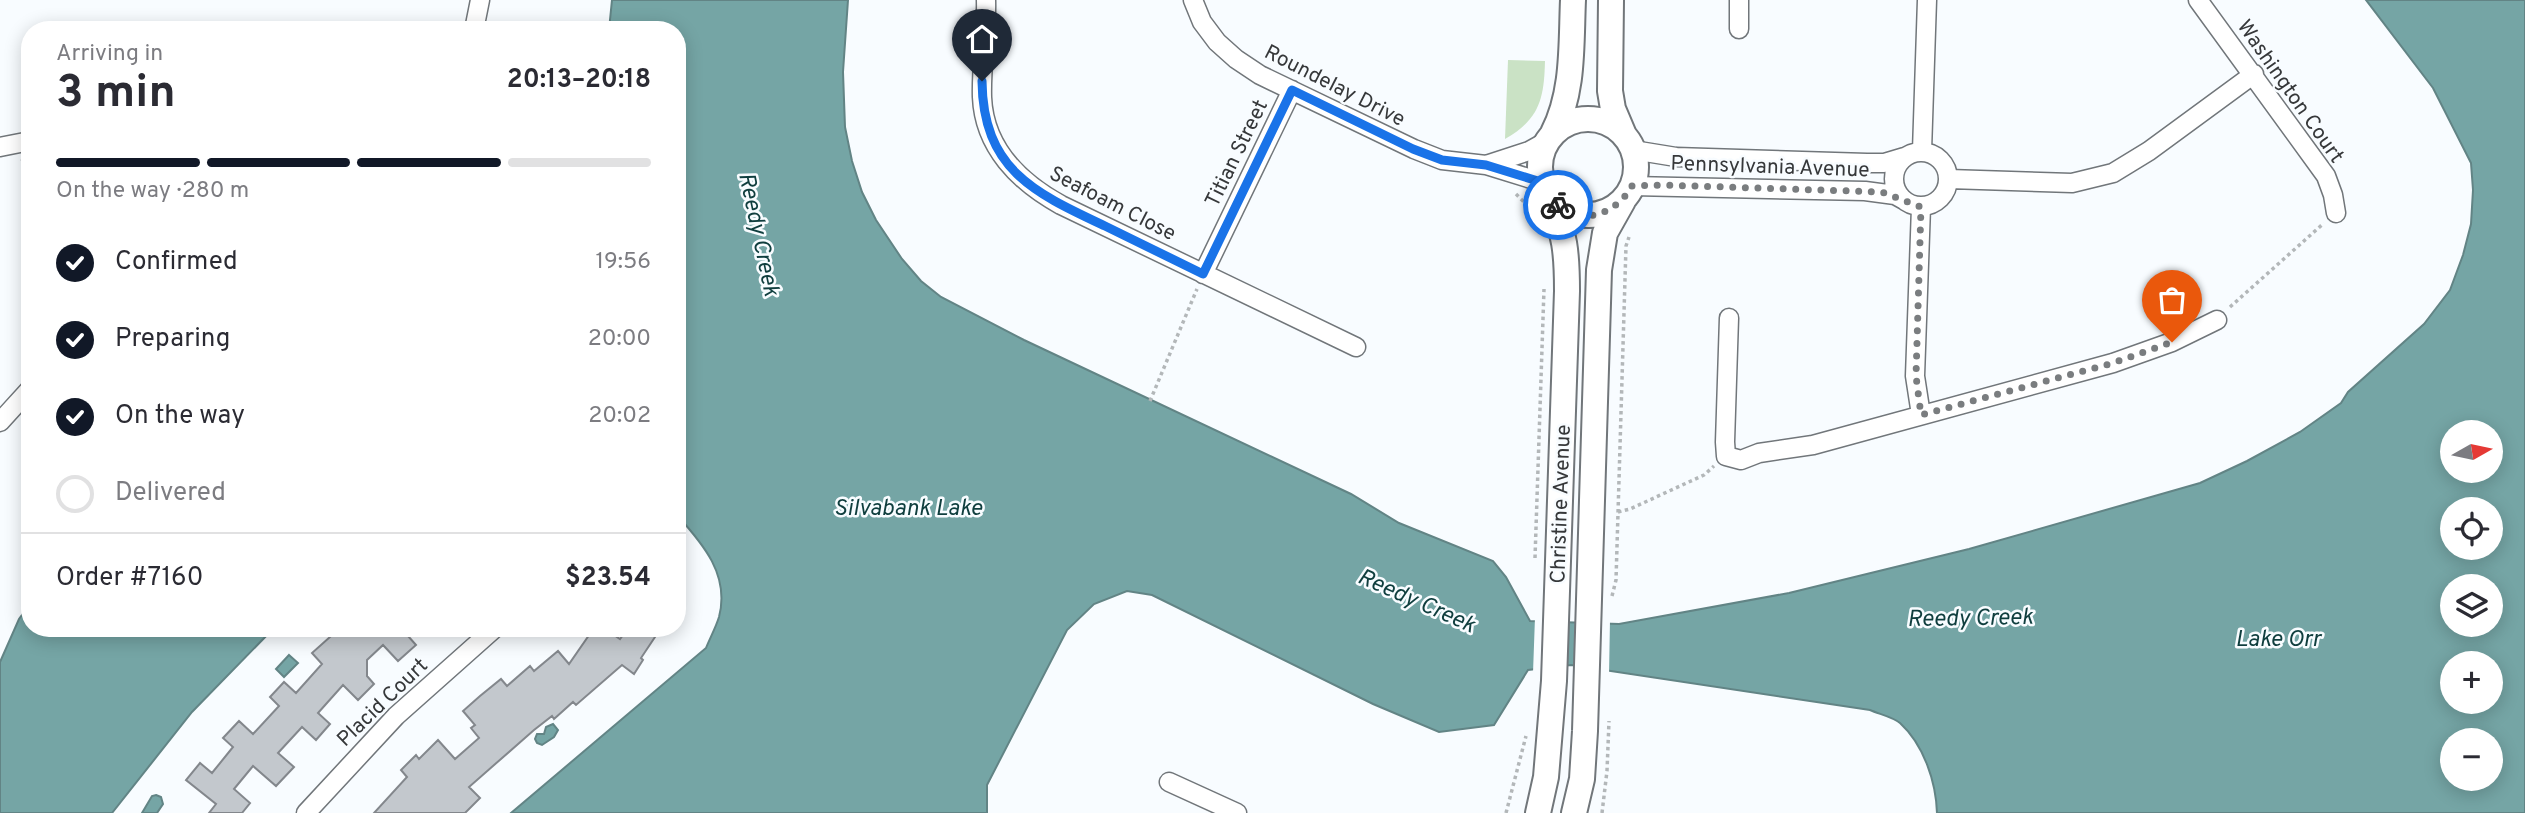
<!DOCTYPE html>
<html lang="en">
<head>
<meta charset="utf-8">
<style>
  body { margin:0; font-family:Overpass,sans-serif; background:#f7f7f7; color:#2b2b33; height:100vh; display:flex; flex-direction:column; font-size:26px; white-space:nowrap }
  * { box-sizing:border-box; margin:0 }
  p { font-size:23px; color:#7c7c81 }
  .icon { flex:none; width:38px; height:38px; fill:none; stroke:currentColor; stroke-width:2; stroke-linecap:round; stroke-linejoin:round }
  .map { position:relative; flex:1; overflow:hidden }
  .drawer { position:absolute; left:21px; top:21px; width:665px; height:616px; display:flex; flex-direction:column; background:#fff; border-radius:28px; box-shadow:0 4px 18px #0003 }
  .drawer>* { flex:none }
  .needle { width:46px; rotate:81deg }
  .controls { position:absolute; left:2440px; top:420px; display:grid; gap:14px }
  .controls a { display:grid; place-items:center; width:63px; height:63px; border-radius:50%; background:#fff; box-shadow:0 4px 18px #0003; font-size:35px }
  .pin { position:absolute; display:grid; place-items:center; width:60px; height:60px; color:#fff; margin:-72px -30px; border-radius:50% 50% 50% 0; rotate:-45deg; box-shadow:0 0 7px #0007 }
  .pin .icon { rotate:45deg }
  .courier { position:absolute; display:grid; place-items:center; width:70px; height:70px; margin:-35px; border:5px solid #1a73e8; border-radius:50%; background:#fff; color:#222; box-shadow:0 2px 9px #0007 }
  .head em { font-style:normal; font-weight:700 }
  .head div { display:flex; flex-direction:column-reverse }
  .head { display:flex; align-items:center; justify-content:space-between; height:119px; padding:0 35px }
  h1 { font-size:46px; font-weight:700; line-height:52px }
  .bar { display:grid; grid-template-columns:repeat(4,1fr); gap:10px 7px; align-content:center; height:84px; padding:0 35px }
  .bar i { height:9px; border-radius:5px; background:#e1e1e2 }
  .bar .active { background:#111827 }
  .bar p { grid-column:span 4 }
  .line { display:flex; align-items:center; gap:18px; padding:0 35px; border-top:2px solid #e1e1e2 }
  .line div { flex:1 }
  ol { padding:0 35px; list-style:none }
  li { display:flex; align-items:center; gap:21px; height:77px }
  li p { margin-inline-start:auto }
  li .icon { padding:7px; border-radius:50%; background:#111827; color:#fff; stroke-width:4 }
  li:last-child { color:#7c7c81 }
  li i { width:38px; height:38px; border:4px solid #e1e1e2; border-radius:50% }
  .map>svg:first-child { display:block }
  .green { fill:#cae2c5 }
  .water { fill:#75a5a5; stroke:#628485; stroke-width:2; fill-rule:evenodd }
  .pier { fill:#f8fcff }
  .building { fill:#c3c8cd; stroke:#83878c; stroke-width:2 }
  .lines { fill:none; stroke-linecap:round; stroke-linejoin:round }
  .minor-casing { stroke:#71767a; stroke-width:21 }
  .secondary-casing { stroke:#71767a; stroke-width:28 }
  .path { stroke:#b3b7b9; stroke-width:3.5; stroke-dasharray:3.5 3.5; stroke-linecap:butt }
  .minor { stroke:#fff; stroke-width:18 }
  .secondary { stroke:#fff; stroke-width:24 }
  .done { stroke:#7a7d7f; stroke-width:7; stroke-dasharray:0 12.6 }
  .route { stroke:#1a73e8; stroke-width:9 }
  .labels { text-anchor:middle; stroke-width:5; stroke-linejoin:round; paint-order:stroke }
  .street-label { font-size:21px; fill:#36383a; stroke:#f8fcff }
  .water-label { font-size:23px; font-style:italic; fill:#0f3e3e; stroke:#f8fcff }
</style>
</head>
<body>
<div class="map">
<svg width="2525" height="813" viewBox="0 0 2525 813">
  <rect width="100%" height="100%" fill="#f8fcff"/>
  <path class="green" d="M1508,60l37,1c-1,37 -5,58 -40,78z"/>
  <path class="water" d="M612,0h236l-5,72 2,55 7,34 10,31 14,28 26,39 19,22 20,16 83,43 327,154 48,29 94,38 13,16 24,44 89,3 170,-31 180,-44 231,-66 47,-22 53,-29 41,-29 7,-11 76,-68 26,-34 13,-35 8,-31 2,-34 -2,-27 -38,-75 -67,-88h159v813h-588c-1,-31 -13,-68 -37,-90 -7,-6 -21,-9 -30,-13l-299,-45 -43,5 -34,55 -55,7 -66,-28 -221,-109 -25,-4 -33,13 -27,26 -80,155v28h-476l195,-165c4,-10 10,-21 13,-31 11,-42 -16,-73 -42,-102v-485h-68zM2452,432h38v39h-38zM2452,509h38v39h-38zM2452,586h38v39h-38zM2452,663h38v39h-38zM2452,740h38v39h-38z
    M30,604v24h244l-82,84 -80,101h-112v-151l19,-43z
    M289,655l9,8 -14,14 -8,-8z
    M553,724l5,6 -4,7 -12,8 -5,-2 -2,-4 2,-5h7l2,-7z
    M156,795l5,2 2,7 -6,9h-15l10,-17z"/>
  <path class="pier" d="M1535,617l33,2 -1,50 -34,4z
    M1577,619l33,1 -1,55 -32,-5z"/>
  <path class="building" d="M340,628h61l15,17 -18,16 -15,-16 -16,15v16l7,8 -16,16 -15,-15 -25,28 12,11 -14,16 -14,-13 -24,26 16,14 -18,19 -23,-20 -19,23 16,14 -8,10h-33l7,-9 -30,-24 14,-17 12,10 21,-26 -10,-9 16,-17 14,13 26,-28 -9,-9 14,-15 12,11 26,-29 -10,-11z
    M594,628h10l16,11 8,-11h33l-20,30 2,2 -9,14 -12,-9 -46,40 -3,-3 -19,17 -2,-3 -18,14 -65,57 11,11 -15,15h-91l33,-36 -6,-7 15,-15 3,4 19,-19 17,19 24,-21 -8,-10 4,-3 -12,-14 17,-15 21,-17 6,7 23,-20 4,5 24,-20 11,13z"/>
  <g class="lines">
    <g class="minor-casing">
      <path id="minor" d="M986,0c1,32 -5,65 -4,97 2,50 37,85 79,108l295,142
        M1193,0l9,22 15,20 19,17 24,16 154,74 28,11 44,5 55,17
        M2198,0l128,176 7,19 3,18
        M1739,29v-29
        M474,30l6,-30
        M0,147l30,-6
        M1633,150l43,7 191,6h17l20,-6
        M1922,151l5,-151
        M1894 179a27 27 0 1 1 54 0a27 27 0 1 1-54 0Z
        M1486,165l43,-14 18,-10
        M1949,179l123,4 41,-10 36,-22 105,-77
        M1632,186l233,5 30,4 9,5
        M1921,207l-6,169 6,39
        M1203,274l89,-184
        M1729,318l-4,124 1,14 15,4 18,-7 54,-8 300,-82 59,-21 45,-22
        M0,422l30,-33
        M1169,782l68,31
        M306,813l90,-97 99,-88"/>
    </g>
    <g class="secondary-casing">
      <path id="secondary" d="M1611,0l-1,91 3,18 11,26
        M1540 167a48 48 0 1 1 96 0a48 48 0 1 1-96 0Z
        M1553,133c21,-41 18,-88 20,-133
        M1538,813l8,-36 8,-96 13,-390c0,-39 -2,-57 -17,-93
        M1574,813l8,-34 3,-48 14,-461 6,-37 18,-32"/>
    </g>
    <path class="path" d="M22,159l8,19
      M1516,194l14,14
      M2230,307l94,-84
      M1150,401l47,-112
      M1618,512l12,-3 74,-34 10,-9
      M1535,558l9,-269
      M1612,596l4,-16 10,-334 3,-9
      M1506,813l20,-77
      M1602,813l5,-42 2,-50"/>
    <use href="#minor" class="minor"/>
    <use href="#secondary" class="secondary"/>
  </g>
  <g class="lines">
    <path class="done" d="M1558,205c24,23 60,7 74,-19l29,-1 221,7 39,15 -5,169 5,39 192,-52 59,-21"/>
    <path class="route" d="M982,81c1,89 53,112 123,145 33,16 65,32 98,48l89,-184 121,59 29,11 44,5 55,17 9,16 8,7"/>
  </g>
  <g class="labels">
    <g class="street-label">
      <text transform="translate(1335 85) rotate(27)" y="7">Roundelay Drive</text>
      <text transform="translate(2291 91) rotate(55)" y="7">Washington Court</text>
      <text transform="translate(1236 153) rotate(-64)" y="7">Titian Street</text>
      <text transform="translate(1770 166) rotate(2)" y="7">Pennsylvania Avenue</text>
      <text transform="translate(1113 203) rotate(27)" y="7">Seafoam Close</text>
      <text transform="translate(1560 504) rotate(-88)" y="7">Christine Avenue</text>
      <text transform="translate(382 702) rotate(-44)" y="7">Placid Court</text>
    </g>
    <g class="water-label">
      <text transform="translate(760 234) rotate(78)" y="8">Reedy Creek</text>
      <text x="908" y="515">Silvabank Lake</text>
      <text transform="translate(1417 600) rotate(24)" y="8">Reedy Creek</text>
      <text transform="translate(1970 617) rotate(-1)" y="8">Reedy Creek</text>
      <text x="2278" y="646">Lake Orr</text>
    </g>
  </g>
</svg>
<div class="controls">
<a><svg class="needle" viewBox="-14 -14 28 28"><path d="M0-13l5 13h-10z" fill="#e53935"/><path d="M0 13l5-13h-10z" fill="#7c7c81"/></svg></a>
<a><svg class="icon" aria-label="locate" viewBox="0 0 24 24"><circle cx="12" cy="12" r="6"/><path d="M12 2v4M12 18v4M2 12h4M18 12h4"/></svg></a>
<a><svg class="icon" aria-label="layers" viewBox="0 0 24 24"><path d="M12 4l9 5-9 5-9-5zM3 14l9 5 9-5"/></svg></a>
<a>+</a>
<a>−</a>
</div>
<div class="pin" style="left:2172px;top:342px;background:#ea580c"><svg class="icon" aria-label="bag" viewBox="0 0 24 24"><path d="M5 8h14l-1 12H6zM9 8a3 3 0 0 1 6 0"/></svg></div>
<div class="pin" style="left:982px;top:81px;background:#1f2937"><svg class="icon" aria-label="home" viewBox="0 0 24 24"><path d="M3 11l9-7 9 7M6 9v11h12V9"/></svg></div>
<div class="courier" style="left:1558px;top:205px"><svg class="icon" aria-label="bike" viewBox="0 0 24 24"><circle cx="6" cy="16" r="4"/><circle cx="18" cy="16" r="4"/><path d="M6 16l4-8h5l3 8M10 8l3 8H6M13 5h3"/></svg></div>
<section class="drawer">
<div class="head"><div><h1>3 min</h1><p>Arriving in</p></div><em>20:13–20:18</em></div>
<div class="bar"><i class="active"></i><i class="active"></i><i class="active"></i><i></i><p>On the way · 280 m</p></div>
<ol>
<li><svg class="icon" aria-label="check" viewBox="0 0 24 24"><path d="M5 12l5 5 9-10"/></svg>Confirmed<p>19:56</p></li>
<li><svg class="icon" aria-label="check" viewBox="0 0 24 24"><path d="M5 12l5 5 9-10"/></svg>Preparing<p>20:00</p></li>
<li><svg class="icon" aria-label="check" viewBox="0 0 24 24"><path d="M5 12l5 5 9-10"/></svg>On the way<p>20:02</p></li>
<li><i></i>Delivered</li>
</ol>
<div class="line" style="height:91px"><div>Order #7160</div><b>$23.54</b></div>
</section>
</div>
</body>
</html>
